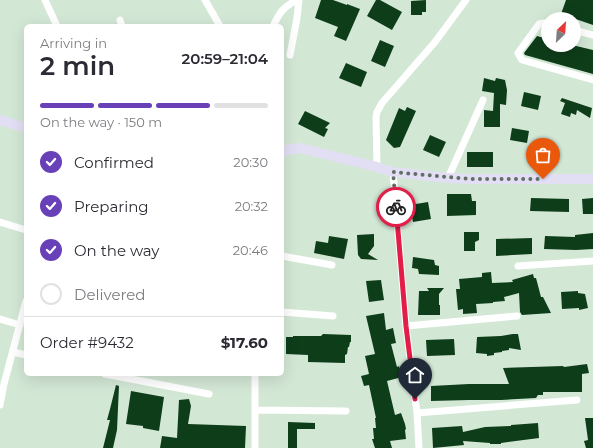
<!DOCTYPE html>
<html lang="en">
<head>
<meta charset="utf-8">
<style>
  body { margin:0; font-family:Montserrat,sans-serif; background:#f2f2f3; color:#2b2b33; height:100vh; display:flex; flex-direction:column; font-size:15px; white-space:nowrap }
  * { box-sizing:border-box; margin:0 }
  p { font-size:13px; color:#7c7c81 }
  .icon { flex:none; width:22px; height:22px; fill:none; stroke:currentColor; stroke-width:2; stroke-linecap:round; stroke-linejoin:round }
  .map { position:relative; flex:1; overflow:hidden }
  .details { position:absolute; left:24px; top:24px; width:260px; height:352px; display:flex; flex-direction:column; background:#fff; border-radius:6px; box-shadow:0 4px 16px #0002 }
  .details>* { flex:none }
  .needle { width:26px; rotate:25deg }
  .controls { position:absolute; left:541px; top:12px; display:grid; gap:8px }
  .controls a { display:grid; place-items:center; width:40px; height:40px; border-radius:50%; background:#fff; box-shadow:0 4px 16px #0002; font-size:20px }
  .pin { position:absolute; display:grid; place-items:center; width:34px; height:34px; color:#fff; margin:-41px -17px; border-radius:50% 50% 50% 0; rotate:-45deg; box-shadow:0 0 4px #0007 }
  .pin .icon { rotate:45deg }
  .courier { position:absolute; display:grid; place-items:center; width:40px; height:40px; margin:-20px; border:3px solid #e11d48; border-radius:50%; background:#fff; color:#222; box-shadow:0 1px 5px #0007 }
  .overview em { font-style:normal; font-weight:600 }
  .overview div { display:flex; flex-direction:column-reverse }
  .overview { display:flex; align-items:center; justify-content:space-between; height:68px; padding:0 16px }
  h1 { font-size:26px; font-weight:600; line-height:30px }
  .bar { display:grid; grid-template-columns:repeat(4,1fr); gap:6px 4px; align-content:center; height:48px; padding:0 16px }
  .bar i { height:5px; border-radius:3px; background:#e1e1e2 }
  .bar .selected { background:#6841b9 }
  .bar p { grid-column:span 4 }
  .line { display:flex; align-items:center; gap:10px; padding:0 16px; border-top:1px solid #e1e1e2 }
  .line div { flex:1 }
  ol { padding:0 16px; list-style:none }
  li { display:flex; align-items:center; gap:12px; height:44px }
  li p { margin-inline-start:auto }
  li .icon { padding:4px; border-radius:50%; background:#6841b9; color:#fff; stroke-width:4 }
  li:last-child { color:#7c7c81 }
  li i { width:22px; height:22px; border:2px solid #e1e1e2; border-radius:50% }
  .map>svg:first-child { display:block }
  .building { fill:#0e3d1a }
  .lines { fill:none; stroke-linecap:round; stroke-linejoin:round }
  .street { stroke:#fff; stroke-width:7 }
  .secondary { stroke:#e2def4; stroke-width:10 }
  .done { stroke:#636f65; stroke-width:4; stroke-dasharray:0 7.2 }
  .route { stroke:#e11d48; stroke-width:5 }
</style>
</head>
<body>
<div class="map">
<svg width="593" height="448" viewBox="0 0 593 448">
  <rect width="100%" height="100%" fill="#d3e7d5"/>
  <path class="building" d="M321,0h12l14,5v-1l13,5 -14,32 -12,-5 4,-9 -23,-9z
    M376,0h4l22,12 -10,18 -25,-14z
    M426,0v12h-4v3h-11v-14z
    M566,0h27v25l-32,-11z
    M537,36l11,3v6h24l21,5v24l-68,-19 -1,-2z
    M380,40l14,6 -9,21 -14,-6z
    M346,63l21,9 -6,15 -22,-9z
    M484,78l11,3 1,-3 9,2 2,10 -1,15 -6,-1v23h-16v-17l9,1 1,-18 -12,-2z
    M524,92l17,4 -3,14 -17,-4z
    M562,98l30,10 -2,10 -13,-8 -1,5 -5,-2 -1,4 -9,-3 4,-11 -5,-2z
    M407,107l9,4 -16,36 -6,1 -8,-8 13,-32 6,3z
    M305,111l25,12 -5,5 3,1 -4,8 -26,-13z
    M512,128l17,3 -2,12 -17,-3z
    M430,135l16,7 -7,15 -16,-7z
    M467,152h26v15h-26z
    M447,194h24l1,7h4v14l-29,1z
    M531,198l38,1v13l-39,-1z
    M593,198v16h-10l-1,-15z
    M428,202l3,17 -18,3 -3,-17z
    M464,232h15v8l-4,2v9h-11z
    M593,233v16l-17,1 -32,-1 1,-13 30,1v-2z
    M374,234v12l-6,8 10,6 -17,-1 -3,-4 -1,-20z
    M329,236l19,3 -4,20 -30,-6 2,-12 12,2z
    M532,238v16l-36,2v-17z
    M413,257l21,3 1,5 4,1v9l-20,-1 -1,-5 -6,-1z
    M491,272l1,11 21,-1 -1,-2 21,-6 1,4h2l5,19h2l8,16 -29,2 -2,-3 -1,-19 -15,4 1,4 -12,1v1l-17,1 1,9 -14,1v-5l-5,1 -2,-21h4l-1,-10 23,-2v-4z
    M381,280l3,20 -15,2 -3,-21z
    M427,288h17l-5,6v11h1v10h-22l1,-24h10z
    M578,291v2l7,1 3,14 -9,2v-2l-17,1 -1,-17z
    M384,313l2,17 7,-2 3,15 -5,1 6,23 2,-1 3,11 -15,4 8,34 6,-2 4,11 1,5 -1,1 1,9 -16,2 2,7h-17l-3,-9h2l-1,-11h3l-1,-10h1l-7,-33 -5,1 -3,-10 8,-2 -4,-18 10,-2 -9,-38z
    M323,334l28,1v7h-1l-1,5h-1l-1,7 -2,1v8l-37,-1v-7l-22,-1v-17h7v-1h28z
    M513,334h5l3,16 -12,-2v2l-7,1v1l-8,1v2l-7,1v-2l-11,-1 1,-16 24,-1z
    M454,339l1,16 -28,1 -1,-16z
    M587,364l2,9 -7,1v18h-39v3h-5l-2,3 -35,2h-32l-38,1v-15l38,-2h40l-6,-16 60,-2 1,1z
    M116,385l3,1 -2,44 -4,18h-10l7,-28h-3l3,-11z
    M131,391l33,6 -5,34 -16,-3v-2l-17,-2z
    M189,399l2,7 -3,18 58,2 -1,22h-85l2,-12 15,2 2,-38z
    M585,418h8v30h-7l-2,-7 4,-1z
    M288,422l27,1v6h-18v19h-9z
    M538,423l1,15 -38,5v1h-11v-1l-27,-2 1,4 -31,3 -1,-20 30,-2 1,6 22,-5 26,-1v-1z"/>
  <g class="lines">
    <path class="street" d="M45,0l12,26
      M205,0l15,26
      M120,20l2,6
      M548,24l-4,-1 -5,1 -21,29 4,7 71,20
      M273,26c7,-14 10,-19 24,-26
      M574,30l19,5
      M290,55l7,-37 2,-18
      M377,167l-1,-50 1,-5 5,-9 53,-61 31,-42
      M393,172l13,154 11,87 2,35
      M448,178l35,-78
      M0,222l26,8
      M282,256l50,9
      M518,266l75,-5
      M282,312l51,4
      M0,319l20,6
      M406,326l111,-10
      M13,352l13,3
      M105,374l104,20
      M0,405l4,-21 22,-83
      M255,410l91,1
      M417,413l160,-13
      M255,448v-74"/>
    <path class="secondary" d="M0,120l26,8
      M282,153l4,-3 14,-2 77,19 16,5 55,6 22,1h123"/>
  </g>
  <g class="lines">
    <path class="done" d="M396,207l-3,-35 77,7h73"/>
    <path class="route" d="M396,207l10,119 9,73"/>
  </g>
</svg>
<div class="controls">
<a><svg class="needle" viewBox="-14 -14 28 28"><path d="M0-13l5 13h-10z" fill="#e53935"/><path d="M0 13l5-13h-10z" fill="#7c7c81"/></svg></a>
</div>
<div class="pin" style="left:543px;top:179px;background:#ea580c"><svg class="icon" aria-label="bag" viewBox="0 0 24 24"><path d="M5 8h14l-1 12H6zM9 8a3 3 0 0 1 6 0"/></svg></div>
<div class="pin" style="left:415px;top:399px;background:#1f2937"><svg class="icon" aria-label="home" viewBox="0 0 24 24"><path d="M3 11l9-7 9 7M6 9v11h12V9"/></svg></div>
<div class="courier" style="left:396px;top:207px"><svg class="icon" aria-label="bike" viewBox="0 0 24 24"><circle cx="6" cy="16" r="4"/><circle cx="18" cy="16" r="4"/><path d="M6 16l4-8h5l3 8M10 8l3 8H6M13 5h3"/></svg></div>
<section class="details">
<div class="overview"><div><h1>2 min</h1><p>Arriving in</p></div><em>20:59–21:04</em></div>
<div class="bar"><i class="selected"></i><i class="selected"></i><i class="selected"></i><i></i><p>On the way · 150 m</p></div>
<ol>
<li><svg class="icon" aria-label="check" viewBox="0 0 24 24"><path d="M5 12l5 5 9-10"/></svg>Confirmed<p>20:30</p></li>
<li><svg class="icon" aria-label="check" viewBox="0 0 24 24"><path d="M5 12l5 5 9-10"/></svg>Preparing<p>20:32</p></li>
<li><svg class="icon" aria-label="check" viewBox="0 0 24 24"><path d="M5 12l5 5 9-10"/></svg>On the way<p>20:46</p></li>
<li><i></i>Delivered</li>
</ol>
<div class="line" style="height:52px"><div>Order #9432</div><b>$17.60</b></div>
</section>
</div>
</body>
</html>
